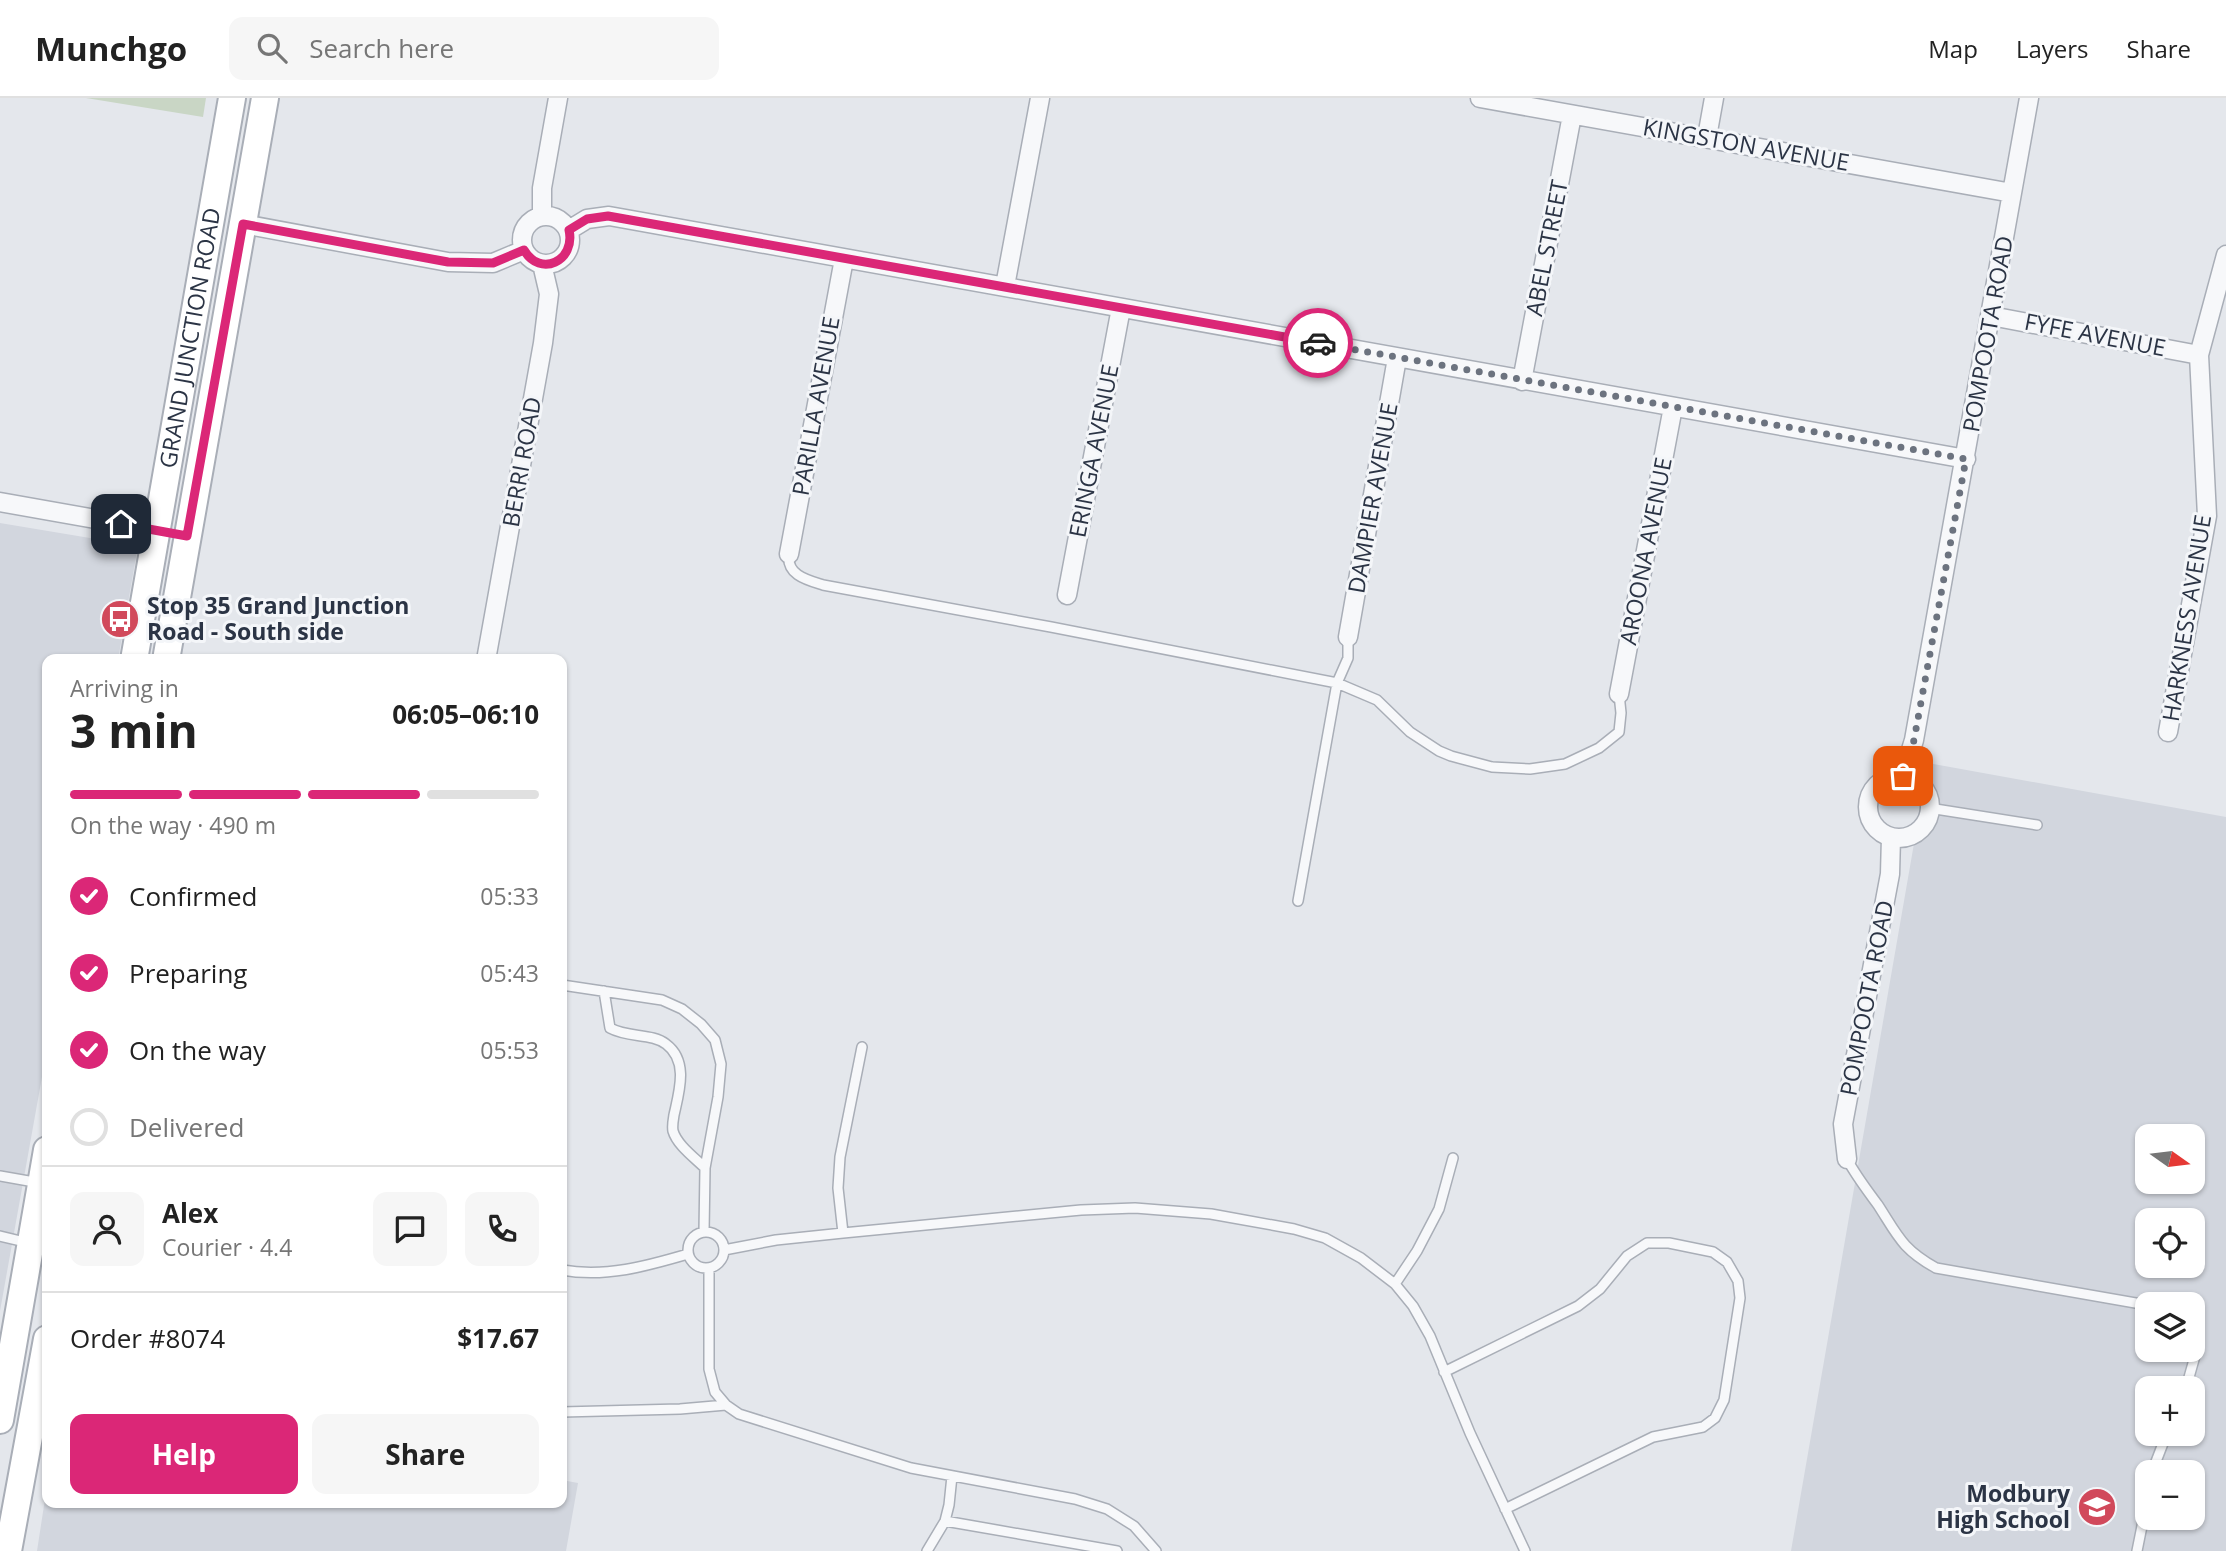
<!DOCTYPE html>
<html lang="en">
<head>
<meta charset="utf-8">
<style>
  body { margin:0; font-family:"Open Sans",sans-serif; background:#f6f6f6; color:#222; height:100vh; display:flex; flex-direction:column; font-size:26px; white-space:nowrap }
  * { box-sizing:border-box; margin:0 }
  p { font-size:23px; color:#767676 }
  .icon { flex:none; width:38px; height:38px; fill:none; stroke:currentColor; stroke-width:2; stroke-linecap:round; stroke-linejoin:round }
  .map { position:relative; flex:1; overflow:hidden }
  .drawer { position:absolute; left:42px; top:556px; width:525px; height:854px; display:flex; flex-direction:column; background:#fff; border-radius:14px; box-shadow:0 2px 5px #0004 }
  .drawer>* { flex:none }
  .needle { width:46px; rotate:104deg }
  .buttons { position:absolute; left:2135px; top:1026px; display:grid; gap:14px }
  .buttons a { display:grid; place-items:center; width:70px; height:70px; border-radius:14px; background:#fff; box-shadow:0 2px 5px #0004; font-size:35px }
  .pin { position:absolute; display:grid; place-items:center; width:60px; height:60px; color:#fff; margin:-30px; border-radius:14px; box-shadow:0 4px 10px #0006 }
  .courier { position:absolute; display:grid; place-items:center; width:70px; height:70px; margin:-35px; border:5px solid #db2777; border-radius:50%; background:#fff; color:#222; box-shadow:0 2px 9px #0007 }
  .headline em { font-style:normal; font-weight:700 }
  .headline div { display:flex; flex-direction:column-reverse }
  .headline { display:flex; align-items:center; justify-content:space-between; height:119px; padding:0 28px }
  h1 { font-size:46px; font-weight:700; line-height:52px }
  .bar { display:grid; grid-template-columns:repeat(4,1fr); gap:10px 7px; align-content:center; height:84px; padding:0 28px }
  .bar i { height:9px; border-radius:5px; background:#e0e0e0 }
  .bar .on { background:#db2777 }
  .bar p { grid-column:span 4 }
  .line { display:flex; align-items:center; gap:18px; padding:0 28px; border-top:2px solid #e0e0e0 }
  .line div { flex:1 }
  .round { display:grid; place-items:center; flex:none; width:74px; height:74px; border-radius:14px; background:#f6f6f6 }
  ol { padding:0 28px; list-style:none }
  li { display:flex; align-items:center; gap:21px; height:77px }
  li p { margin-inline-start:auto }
  li .icon { padding:7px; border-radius:50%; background:#db2777; color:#fff; stroke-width:4 }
  li:last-child { color:#767676 }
  li i { width:38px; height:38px; border:4px solid #e0e0e0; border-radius:50% }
  .button { display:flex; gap:14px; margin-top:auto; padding:14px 28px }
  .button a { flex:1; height:80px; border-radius:14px; background:#db2777; color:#fff; font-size:28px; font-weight:700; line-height:80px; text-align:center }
  .button a+a { background:#f6f6f6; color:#222 }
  header { display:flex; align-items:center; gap:42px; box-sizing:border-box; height:98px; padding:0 35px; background:#fff; border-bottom:2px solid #e0e0e0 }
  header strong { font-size:33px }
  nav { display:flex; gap:38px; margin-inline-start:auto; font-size:24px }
  .search { width:490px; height:63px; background:#f6f6f6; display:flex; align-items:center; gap:18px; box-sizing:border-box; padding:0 24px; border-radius:14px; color:#767676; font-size:26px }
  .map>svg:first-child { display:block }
  .built { fill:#d2d6de; fill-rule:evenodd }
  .green { fill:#c9d6c5 }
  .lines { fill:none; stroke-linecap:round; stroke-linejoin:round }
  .service-casing { stroke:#a9aeb7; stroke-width:12 }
  .minor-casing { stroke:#a9aeb7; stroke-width:21 }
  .secondary-casing { stroke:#a9aeb7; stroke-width:30 }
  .service { stroke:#f7f8fa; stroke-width:9 }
  .minor { stroke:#f7f8fa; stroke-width:18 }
  .secondary { stroke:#fff; stroke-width:26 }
  .done { stroke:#6c737f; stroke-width:7; stroke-dasharray:0 12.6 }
  .route { stroke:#db2777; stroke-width:9 }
  .labels { text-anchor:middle; stroke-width:6; stroke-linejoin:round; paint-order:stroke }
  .street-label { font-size:23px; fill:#2b3445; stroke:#f4f6f9 }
  .poi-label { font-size:23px; font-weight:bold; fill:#2b3445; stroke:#f4f6f9; text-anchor:start }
</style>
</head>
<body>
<header>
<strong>Munchgo</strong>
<div class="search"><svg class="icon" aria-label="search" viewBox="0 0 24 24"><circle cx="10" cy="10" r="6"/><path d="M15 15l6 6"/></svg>Search here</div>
<nav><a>Map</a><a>Layers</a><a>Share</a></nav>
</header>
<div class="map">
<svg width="2226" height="1453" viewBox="0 0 2226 1453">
  <rect width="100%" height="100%" fill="#e4e7ec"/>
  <path class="built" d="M0,425l138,23 -20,114h-71v389l-47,262z
    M1928,665l298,54v734h-435zM2147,1038h46v45h-46zM2147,1122h46v45h-46zM2147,1206h46v45h-46zM2147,1290h46v45h-46zM2147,1374h46v45h-46z
    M562,1382l16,3 -12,68h-529l10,-65v17h515z"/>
  <path class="green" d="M86,0h120l-3,19z"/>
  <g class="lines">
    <g class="service-casing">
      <path id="service" d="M789,456c-3,21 18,26 34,31l228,42 286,56 11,-25v-21
        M1929,710l108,17
        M1298,803l39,-218 40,17 33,32 29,19 12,5 41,11 38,2 35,-5 34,-16 20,-16 2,-19 -2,-19
        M562,887l100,15 20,9 19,15 14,16 6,24 -3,33 -13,71 -1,64
        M604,893l6,37c18,10 42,5 56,16 23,17 13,48 8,71 -1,6 -2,11 -1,16 4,14 22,27 32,37
        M1847,1061c9,17 20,31 31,46 20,31 24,44 58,63l211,37
        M0,1078l40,7
        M688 1152a18 18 0 1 1 36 0a18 18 0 1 1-36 0Z
        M843,1135l-5,-45 2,-31 22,-110
        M0,1138l29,7
        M724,1152l52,-10 67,-7 238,-23 54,-2 76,6 83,15 31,9 36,20 34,26 18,22 17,30 40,97 55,118
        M709,1170v101l6,23 11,13 13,9 172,54 164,31 32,10 27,17 22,25
        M562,1172c43,8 85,-4 126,-16
        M1395,1186l22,-33 22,-42 14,-51
        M1444,1274l134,-66 22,-17 27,-33 20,-13h22l44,9 14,10 11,19 2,17 -16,102 -9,18 -12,9 -50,10 -148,72
        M2186,1290l9,-32 -2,-18
        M562,1314l118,-3 46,-4
        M2152,1374l15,-39
        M945,1423l172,30
        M927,1453l18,-30 4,-16 3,-29
        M2137,1453l10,-50"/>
    </g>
    <g class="minor-casing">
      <path id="minor" d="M1480,0l532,95
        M1707,39l7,-39
        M542,117v-27l16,-90
        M522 142a24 24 0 1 1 48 0a24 24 0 1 1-48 0Z
        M243,126l205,38 45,1 31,-13
        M569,132l18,-11 22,-3 1357,243
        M1005,188l35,-188
        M1991,218l208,39
        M1522,283l50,-266
        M0,404l157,28
        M789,456l55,-295
        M1067,497l54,-287
        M1348,539l49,-279
        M486,562l57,-317 6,-49 -7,-30
        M1619,596l54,-287
        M2168,634l39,-216 -8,-161 27,-100
        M1903,678l11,-36 115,-642
        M1868 709a31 31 0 1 1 62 0a31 31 0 1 1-62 0Z
        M1847,1061l-4,-35 47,-250 1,-37"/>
    </g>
    <g class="secondary-casing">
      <g id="secondary">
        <path id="s1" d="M134,562l98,-562"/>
        <path d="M166,562l99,-562"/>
        <path d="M0,1322l47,-270"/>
        <path d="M8,1453l39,-212"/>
      </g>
    </g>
    <use href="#service" class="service"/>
    <use href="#minor" class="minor"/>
    <use href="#secondary" class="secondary"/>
  </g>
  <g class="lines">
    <path class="done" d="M1318,245l648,116 -52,281 -11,36"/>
    <path class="route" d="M121,426l66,12 56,-312 205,38 45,1 31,-13c16,28 52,11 45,-20l18,-11 21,-3 710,127"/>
  </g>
  <defs>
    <g id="bus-disc" transform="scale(2.0125)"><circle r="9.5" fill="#d1495b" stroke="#f4f6f9"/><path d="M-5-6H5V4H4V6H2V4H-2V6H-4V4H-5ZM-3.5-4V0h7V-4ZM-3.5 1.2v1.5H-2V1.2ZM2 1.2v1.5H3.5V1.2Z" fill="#fff"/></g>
    <g id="school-disc" transform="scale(2.0125)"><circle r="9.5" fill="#d1495b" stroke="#f4f6f9"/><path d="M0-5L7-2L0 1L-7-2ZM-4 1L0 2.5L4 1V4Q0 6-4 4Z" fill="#fff"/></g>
  </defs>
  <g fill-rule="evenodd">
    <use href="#bus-disc" x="120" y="521"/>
    <use href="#school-disc" x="2097" y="1409"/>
  </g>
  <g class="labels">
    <g class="street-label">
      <text transform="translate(1746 47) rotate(10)" y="8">KINGSTON AVENUE</text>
      <text transform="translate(1547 150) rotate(-79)" y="8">ABEL STREET</text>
      <text transform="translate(1988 236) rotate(-80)" y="8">POMPOOTA ROAD</text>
      <text transform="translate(2095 237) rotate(11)" y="8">FYFE AVENUE</text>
      <text dy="8" stroke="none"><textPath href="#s1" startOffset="327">GRAND JUNCTION ROAD</textPath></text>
      <text transform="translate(816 308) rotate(-80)" y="8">PARILLA AVENUE</text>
      <text transform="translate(1094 353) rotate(-79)" y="8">ERINGA AVENUE</text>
      <text transform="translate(522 364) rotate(-80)" y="8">BERRI ROAD</text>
      <text transform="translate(1373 400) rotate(-80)" y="8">DAMPIER AVENUE</text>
      <text transform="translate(1646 453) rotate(-79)" y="8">AROONA AVENUE</text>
      <text transform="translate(2187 520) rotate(-81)" y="8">HARKNESS AVENUE</text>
      <text transform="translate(1867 900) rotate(-79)" y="8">POMPOOTA ROAD</text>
    </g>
    <g class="poi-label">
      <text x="147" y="516">Stop 35 Grand Junction<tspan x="147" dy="26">Road - South side</tspan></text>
      <text x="2070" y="1404" text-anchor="end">Modbury<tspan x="2070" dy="26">High School</tspan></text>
    </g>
  </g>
</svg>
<div class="buttons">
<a><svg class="needle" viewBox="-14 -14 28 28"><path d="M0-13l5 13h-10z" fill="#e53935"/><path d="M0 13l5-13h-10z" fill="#767676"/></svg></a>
<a><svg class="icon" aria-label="locate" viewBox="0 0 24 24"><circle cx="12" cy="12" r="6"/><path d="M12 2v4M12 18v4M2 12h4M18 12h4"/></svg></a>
<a><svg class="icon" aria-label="layers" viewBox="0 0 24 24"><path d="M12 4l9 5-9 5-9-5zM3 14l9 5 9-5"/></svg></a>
<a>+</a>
<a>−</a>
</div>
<div class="pin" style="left:1903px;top:678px;background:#ea580c"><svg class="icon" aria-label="bag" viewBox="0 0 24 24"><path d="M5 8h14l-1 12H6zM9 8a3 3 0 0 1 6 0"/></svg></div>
<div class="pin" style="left:121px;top:426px;background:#1f2937"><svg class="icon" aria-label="home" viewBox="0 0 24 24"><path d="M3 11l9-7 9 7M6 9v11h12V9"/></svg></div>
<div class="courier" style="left:1318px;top:245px"><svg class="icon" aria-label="car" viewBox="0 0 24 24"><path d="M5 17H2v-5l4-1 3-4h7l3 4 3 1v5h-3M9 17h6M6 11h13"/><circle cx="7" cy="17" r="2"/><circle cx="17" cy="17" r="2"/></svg></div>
<section class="drawer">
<div class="headline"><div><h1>3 min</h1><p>Arriving in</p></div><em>06:05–06:10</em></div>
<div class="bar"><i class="on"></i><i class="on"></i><i class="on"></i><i></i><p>On the way · 490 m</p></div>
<ol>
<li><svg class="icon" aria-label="check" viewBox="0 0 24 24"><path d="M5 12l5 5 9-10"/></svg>Confirmed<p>05:33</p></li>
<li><svg class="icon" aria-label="check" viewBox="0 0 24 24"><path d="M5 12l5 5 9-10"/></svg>Preparing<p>05:43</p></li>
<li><svg class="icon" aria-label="check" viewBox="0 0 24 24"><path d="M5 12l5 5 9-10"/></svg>On the way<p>05:53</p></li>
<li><i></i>Delivered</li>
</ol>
<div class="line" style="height:126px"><a class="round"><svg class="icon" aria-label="person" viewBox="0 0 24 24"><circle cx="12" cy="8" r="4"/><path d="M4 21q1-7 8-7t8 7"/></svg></a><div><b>Alex</b><p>Courier · 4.4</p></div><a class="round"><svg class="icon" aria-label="chat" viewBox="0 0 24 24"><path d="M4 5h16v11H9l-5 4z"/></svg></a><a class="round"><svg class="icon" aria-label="phone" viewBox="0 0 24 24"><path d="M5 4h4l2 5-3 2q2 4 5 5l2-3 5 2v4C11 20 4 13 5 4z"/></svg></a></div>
<div class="line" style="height:91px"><div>Order #8074</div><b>$17.67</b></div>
<div class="button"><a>Help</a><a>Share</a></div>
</section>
</div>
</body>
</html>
